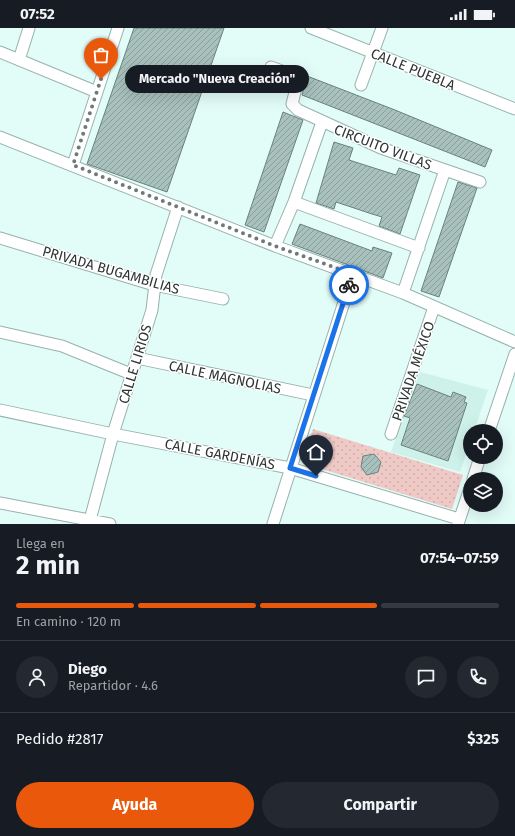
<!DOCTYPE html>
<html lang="es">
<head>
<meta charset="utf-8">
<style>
  body { margin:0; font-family:"Fira Sans",sans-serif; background:#242831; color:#f1f3f6; height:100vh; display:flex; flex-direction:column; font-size:15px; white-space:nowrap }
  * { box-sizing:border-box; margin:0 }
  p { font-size:13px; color:#9ea1a6 }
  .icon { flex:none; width:22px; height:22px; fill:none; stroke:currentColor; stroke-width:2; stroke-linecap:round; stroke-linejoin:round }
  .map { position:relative; height:496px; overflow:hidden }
  .drawer { display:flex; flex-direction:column; background:#171b24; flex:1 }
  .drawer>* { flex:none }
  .tools { position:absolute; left:463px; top:396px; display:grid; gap:8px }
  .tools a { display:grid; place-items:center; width:40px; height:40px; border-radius:50%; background:#171b24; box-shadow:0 4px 16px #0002; font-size:20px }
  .pin { position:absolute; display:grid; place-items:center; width:34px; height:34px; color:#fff; margin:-41px -17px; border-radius:50% 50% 50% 0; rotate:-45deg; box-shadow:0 0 4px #0007 }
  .pin .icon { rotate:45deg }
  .courier { position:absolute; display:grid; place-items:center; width:40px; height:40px; margin:-20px; border:3px solid #1a73e8; border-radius:50%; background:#fff; color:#222; box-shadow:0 1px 5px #0007 }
  .bubble { position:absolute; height:28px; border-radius:14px; background:#171b24; box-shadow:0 4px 16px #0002; font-size:13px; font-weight:700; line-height:28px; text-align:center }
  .headline em { font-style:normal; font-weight:700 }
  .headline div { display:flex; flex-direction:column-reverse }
  .headline { display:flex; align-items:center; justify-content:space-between; height:68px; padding:0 16px }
  h1 { font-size:26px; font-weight:700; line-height:30px }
  .bar { display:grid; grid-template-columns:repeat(4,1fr); gap:6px 4px; align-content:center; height:48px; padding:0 16px }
  .bar i { height:5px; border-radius:3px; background:#363941 }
  .bar .selected { background:#ea580c }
  .bar p { grid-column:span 4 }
  .line { display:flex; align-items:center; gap:10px; padding:0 16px; border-top:1px solid #363941 }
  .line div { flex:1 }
  .round { display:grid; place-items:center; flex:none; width:42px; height:42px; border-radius:21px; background:#242831 }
  .button { display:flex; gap:8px; margin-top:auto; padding:8px 16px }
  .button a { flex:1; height:46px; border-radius:24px; background:#ea580c; color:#fff; font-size:16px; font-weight:700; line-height:46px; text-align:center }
  .button a+a { background:#242831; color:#f1f3f6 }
  .status { display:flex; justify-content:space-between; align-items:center; height:28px; padding:0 20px; background:#171b24; direction:ltr }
  .status svg { height:11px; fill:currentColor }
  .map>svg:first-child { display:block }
  .built { fill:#cef1ea }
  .park { fill:url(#park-dots) }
  .building { fill:url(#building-hatch); stroke:#6a827e }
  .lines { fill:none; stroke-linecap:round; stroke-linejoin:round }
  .minor-casing { stroke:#98b1ac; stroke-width:13 }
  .minor { stroke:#fff; stroke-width:11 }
  .done { stroke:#6c7b78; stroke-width:4; stroke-dasharray:0 7.2 }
  .route { stroke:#1a73e8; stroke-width:5 }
  .labels { text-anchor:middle; stroke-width:3; stroke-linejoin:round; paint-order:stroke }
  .street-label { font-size:14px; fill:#2c3634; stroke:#fff }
</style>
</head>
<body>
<div class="status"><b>07:52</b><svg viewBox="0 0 49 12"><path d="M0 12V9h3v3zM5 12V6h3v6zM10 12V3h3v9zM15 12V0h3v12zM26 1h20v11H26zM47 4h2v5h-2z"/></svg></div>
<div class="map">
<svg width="515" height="496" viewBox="0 0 515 496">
  <defs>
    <pattern id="park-dots" width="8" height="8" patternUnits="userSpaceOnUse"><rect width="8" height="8" fill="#efc9c5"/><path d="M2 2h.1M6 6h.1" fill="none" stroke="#cdadaa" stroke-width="1.8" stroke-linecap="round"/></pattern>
    <pattern id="building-hatch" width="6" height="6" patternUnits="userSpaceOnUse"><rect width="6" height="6" fill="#a8c1bc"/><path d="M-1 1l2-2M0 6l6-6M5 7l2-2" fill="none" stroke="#899e9a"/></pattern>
  </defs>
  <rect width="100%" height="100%" fill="#e2fcf7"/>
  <path class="built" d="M420,344l68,18 -14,41h-4v12l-10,29 -69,-20z"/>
  <path class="park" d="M313,401l150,46 -11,34 -150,-46z"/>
  <path class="building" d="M134,0h90l-57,164 -80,-28z
    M307,48l88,34 97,40 -7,17 -183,-72z
    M283,84l20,8 -39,112 -19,-7z
    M334,114l19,6 -4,12 47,15 3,-7 21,7 -20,59 -21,-8 3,-9 -10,-3 -36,-12 -2,7 -18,-6z
    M458,154l19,6 -38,109 -18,-6z
    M300,196l72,27 1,-4 19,6 -9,25 -91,-34z
    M417,356l34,13 2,-5 13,5 -2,5 3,1 -19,58 -47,-16 9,-27 -6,-2z
    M374,426l7,8 -3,10 -11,3 -6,-8 2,-11z"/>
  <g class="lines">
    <g class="minor-casing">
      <path id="minor" d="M311,0l204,81
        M0,24l97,40
        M19,32l10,-32
        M271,39l24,9 2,8 -5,20 6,6 83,38 99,34
        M361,57l21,-57
        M0,109l275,109 128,47 112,49
        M73,137l45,-137
        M294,174l125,46
        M0,210l154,47 69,14
        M275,218l19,-44 28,-80
        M403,265l42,-123
        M0,304l62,14 69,28
        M137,330l176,37
        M0,382l113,24 177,34 169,51
        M489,403l26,-77
        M391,406l43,-127
        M473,451l7,-22
        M0,475l110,21
        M90,492l23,-86 39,-124 4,-35 22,-68
        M273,496l80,-250
        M458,496l12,-36"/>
    </g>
    <use href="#minor" class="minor"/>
  </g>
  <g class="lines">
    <path class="done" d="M101,51l-28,86 202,81 78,28 -4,11"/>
    <path class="route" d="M316,448l-26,-8 59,-183"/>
  </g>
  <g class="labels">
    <g class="street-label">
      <text transform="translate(413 41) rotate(22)" y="5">CALLE PUEBLA</text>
      <text transform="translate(383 119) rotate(21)" y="5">CIRCUITO VILLAS</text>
      <text transform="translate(111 242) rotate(16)" y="5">PRIVADA BUGAMBILIAS</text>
      <text transform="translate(135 336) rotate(-73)" y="5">CALLE LIRIOS</text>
      <text transform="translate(413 343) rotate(-71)" y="5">PRIVADA MÉXICO</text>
      <text transform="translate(225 349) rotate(12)" y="5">CALLE MAGNOLIAS</text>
      <text transform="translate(220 426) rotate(11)" y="5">CALLE GARDENÍAS</text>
    </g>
  </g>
</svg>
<div class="tools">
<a><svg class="icon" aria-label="locate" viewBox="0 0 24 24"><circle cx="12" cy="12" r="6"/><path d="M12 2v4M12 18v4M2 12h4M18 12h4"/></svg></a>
<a><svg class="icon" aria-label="layers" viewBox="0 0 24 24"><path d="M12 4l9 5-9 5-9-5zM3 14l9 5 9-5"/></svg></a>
</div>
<div class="pin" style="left:101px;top:51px;background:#ea580c"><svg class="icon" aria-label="bag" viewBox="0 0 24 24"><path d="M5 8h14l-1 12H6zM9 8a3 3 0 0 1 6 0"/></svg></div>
<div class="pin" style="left:316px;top:448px;background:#1f2937"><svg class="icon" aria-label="home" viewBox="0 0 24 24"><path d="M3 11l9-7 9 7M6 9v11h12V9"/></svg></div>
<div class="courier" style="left:349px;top:257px"><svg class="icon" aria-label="bike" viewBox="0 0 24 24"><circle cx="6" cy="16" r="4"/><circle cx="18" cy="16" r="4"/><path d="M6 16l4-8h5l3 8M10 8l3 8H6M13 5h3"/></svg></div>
<div class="bubble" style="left:125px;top:37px;width:184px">Mercado &quot;Nueva Creación&quot;</div>
</div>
<section class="drawer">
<div class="headline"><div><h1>2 min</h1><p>Llega en</p></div><em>07:54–07:59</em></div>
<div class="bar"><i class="selected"></i><i class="selected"></i><i class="selected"></i><i></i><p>En camino · 120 m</p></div>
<div class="line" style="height:72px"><a class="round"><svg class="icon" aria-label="person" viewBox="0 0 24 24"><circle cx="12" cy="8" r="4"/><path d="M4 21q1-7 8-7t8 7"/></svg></a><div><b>Diego</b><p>Repartidor · 4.6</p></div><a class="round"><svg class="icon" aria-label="chat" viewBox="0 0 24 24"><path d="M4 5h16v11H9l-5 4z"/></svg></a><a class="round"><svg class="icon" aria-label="phone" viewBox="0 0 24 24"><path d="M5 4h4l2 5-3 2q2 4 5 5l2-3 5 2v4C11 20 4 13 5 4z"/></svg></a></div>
<div class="line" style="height:52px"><div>Pedido #2817</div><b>$325</b></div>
<div class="button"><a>Ayuda</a><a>Compartir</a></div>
</section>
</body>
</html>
